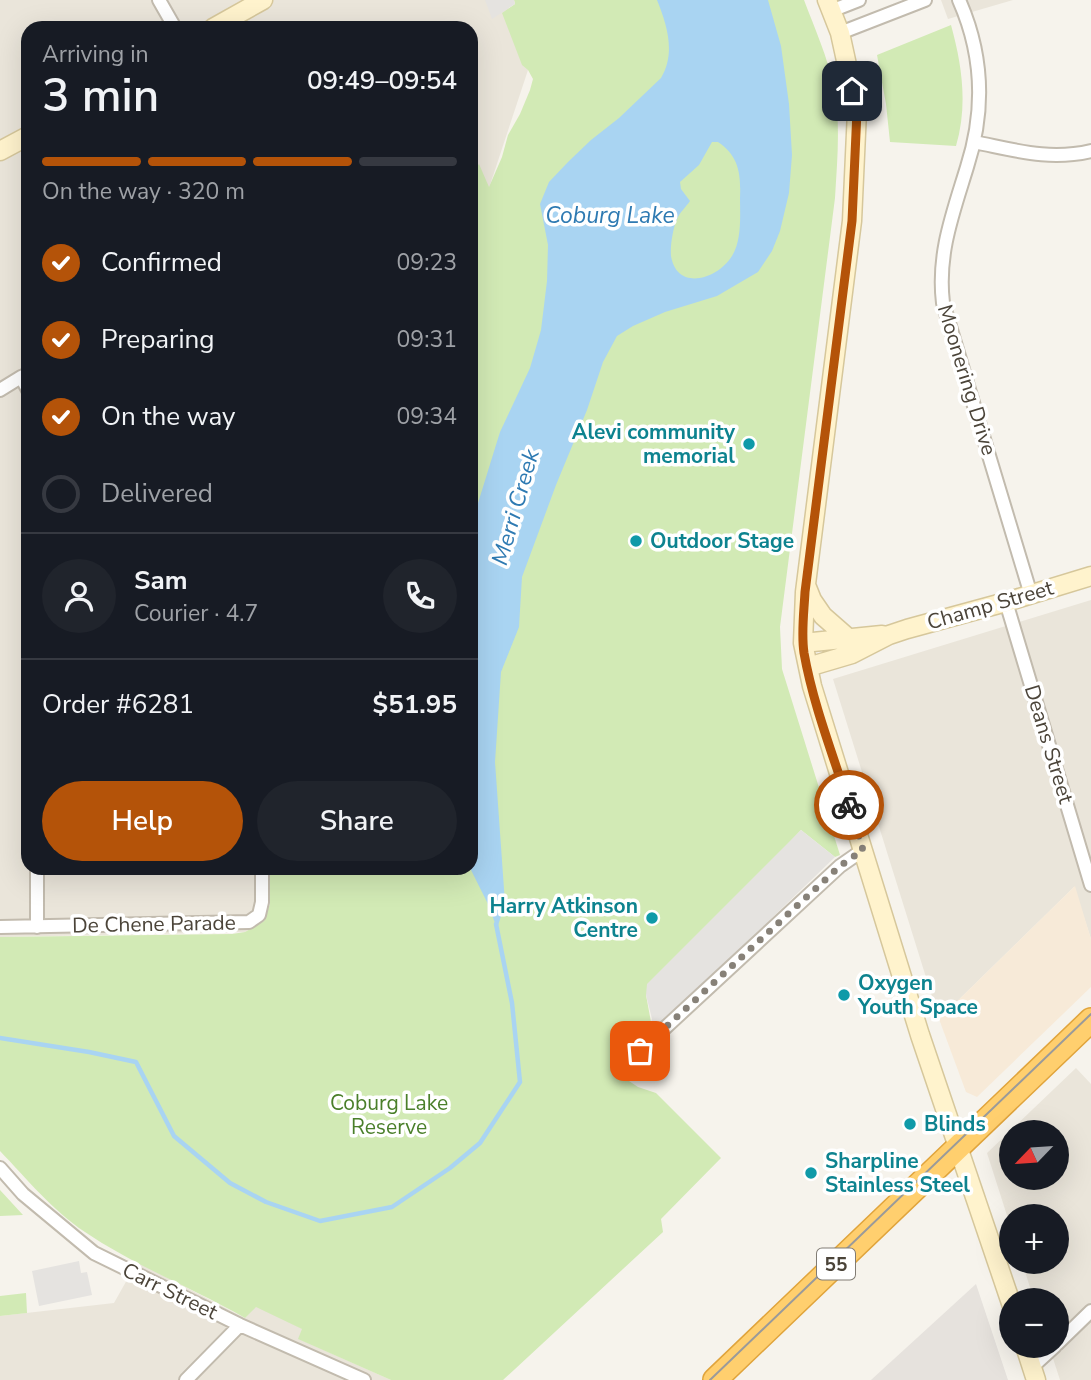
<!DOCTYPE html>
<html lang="en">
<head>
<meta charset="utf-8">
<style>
  body { margin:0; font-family:"Nunito Sans",sans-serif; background:#20242c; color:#f1f3f6; height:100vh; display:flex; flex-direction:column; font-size:26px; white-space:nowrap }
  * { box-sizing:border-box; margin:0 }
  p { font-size:23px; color:#9ea1a6 }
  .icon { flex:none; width:38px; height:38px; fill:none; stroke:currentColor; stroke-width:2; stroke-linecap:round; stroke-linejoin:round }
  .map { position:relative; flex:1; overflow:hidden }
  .details { position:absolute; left:21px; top:21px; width:457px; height:854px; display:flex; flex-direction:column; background:#171b24; border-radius:21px; box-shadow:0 7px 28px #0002 }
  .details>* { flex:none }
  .needle { width:46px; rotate:245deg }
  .tools { position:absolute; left:999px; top:1120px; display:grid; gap:14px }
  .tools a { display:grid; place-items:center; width:70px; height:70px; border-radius:50%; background:#171b24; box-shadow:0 7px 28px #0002; font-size:35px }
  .pin { position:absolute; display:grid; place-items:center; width:60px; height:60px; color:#fff; margin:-30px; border-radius:14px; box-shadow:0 4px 10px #0006 }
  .courier { position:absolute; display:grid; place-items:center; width:70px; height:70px; margin:-35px; border:5px solid #b45309; border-radius:50%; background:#fff; color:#222; box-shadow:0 2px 9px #0007 }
  .overview em { font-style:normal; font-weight:600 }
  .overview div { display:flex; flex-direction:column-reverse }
  .overview { display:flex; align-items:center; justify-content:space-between; height:119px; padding:0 21px }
  h1 { font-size:46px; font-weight:600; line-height:52px }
  .bar { display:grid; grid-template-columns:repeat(4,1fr); gap:10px 7px; align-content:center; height:84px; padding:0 21px }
  .bar i { height:9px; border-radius:5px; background:#363941 }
  .bar .on { background:#b45309 }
  .bar p { grid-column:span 4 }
  .line { display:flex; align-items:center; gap:18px; padding:0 21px; border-top:2px solid #363941 }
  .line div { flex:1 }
  .round { display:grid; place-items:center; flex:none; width:74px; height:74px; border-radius:37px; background:#20242c }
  ol { padding:0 21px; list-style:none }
  li { display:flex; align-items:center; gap:21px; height:77px }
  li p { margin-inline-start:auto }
  li .icon { padding:7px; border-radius:50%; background:#b45309; color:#fff; stroke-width:4 }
  li:last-child { color:#9ea1a6 }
  li i { width:38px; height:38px; border:4px solid #363941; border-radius:50% }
  .primary-button { display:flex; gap:14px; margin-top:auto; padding:14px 21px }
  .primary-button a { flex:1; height:80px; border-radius:42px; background:#b45309; color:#fff; font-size:28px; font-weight:600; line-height:80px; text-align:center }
  .primary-button a+a { background:#20242c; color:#f1f3f6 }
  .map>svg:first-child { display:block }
  .residential { fill:#eae5da; fill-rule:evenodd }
  .commercial { fill:#f7ead8 }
  .industrial { fill:#e6e2dd }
  .green { fill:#d2eab5 }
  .parking { fill:#e5e3e0 }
  .water { fill:#a9d4f2; fill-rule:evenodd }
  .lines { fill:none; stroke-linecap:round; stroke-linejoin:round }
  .stream { stroke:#a9d4f2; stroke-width:4.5 }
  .street-casing { stroke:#c2bbae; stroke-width:16 }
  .secondary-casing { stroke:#d6c79b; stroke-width:21 }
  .highway-casing { stroke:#e0a43c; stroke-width:26 }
  .street { stroke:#fff; stroke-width:12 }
  .secondary { stroke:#fff3cd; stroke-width:18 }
  .highway { stroke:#ffcf6e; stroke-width:23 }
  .tram { stroke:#9a9a9a; stroke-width:2 }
  .done { stroke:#878178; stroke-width:7; stroke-dasharray:0 12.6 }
  .route { stroke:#b45309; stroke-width:9 }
  .culture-dot { fill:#0f9aa8; stroke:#fff; stroke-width:2.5 }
  .labels { text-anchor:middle; stroke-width:7; stroke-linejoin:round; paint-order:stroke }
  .shield { fill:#fff; stroke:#817c74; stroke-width:2 }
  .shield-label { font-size:19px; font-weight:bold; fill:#4b4439 }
  .street-label { font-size:21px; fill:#4b4439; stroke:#fff }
  .culture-label { font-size:21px; font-weight:bold; fill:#0d838f; stroke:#fff; text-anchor:start }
  .park-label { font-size:21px; fill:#4a7f2a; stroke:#fff }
  .water-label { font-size:23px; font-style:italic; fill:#2e7ab2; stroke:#fff }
</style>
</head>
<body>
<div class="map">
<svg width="1091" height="1380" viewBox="0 0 1091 1380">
  <rect width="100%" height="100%" fill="#f6f3ec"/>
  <path class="residential" d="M0,0h506l22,70 -39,118 -18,-11v-149h-443v840h242v36l-6,17 -19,11 -245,5z
    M941,0h72l-65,19z
    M1091,600v339l-17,-52 -135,132 -106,-340z
    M1076,1068l15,16v296h-31l-11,-34h8v-46h-23l-12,-38h35v-46h-45l-1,12 -24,-75zM1012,1132h45v46h-45z
    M137,1262l108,56 11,-12 47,23 -4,10 92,41h-391v-64l114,-13z"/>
  <path class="commercial" d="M1075,886l16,53v48l-114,110 -11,-5 -27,-73z"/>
  <path class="industrial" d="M976,1284l32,96h-137z"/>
  <path class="green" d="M514,0h290c11,29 24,58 30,88 7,36 3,74 1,110l-55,429 2,42 58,186 -5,2 -34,-27 -155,165 5,27 -26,28 -8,23 21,14 18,6 65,65 -60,61 2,13 -160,148h-112l-93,-41 4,-10 -46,-22 -11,11c-52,-30 -110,-52 -160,-86 -32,-21 -59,-54 -85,-81v-214l232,-3 13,-2 19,-11 6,-17v-36h201v-693l8,-11 10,23 13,-30 6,-22 12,-21 10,-24 3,-11 -5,-9 -6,-5 -20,-52 13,-9z
    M951,25c11,40 17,80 5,121l-66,-4 -4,-38 -9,-49z
    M0,1190l23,25 -23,1z
    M26,1293l1,20 -27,3v-20z"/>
  <path class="parking" d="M485,0h29l1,4 -23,15z
    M801,830l34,27 -184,178 -3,-5 4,-11 -6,-24 1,-11z
    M79,1261l2,12 6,-1 5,23 -53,11 -7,-35z"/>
  <path class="water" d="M657,0h111l13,46 8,58 3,51 -3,38 -9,38 -8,20 -14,21 -41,24 -52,16 -32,14 -16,10 -14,26 -16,48 -31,75 -34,92 -3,50 -18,45 -6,90 10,141 -8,26 -8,-23 -19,-38 1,-300 3,-52 26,-84 30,-64 11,-38 6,-49 1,-36 -8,-41 9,-22 19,-20 23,-22 28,-22 42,-40c15,-25 6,-53 -4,-78zM712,142h6c21,14 23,32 22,56 0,18 2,42 -8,58 -14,23 -55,36 -61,0 -1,-10 2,-28 6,-37 3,-7 9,-12 13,-18l-9,-12 -1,-7 19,-17z"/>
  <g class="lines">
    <path class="stream" d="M0,1038l89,14 47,10 38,74 56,47 36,19 54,19 72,-14 58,-39 30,-25 40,-61 -8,-79 -16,-79"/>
    <g class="street-casing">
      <path id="street" d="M159,0l16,28
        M959,0c24,54 26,111 8,167 -14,46 -30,87 -24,136l88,292
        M831,11l28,-11
        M840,33l85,-33
        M974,142c41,8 75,19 117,9
        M28,374l-7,3 7,13
        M0,390l21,-13
        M1006,602l85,283
        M37,868v59
        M0,927l249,-5 10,-7 3,-13v-34
        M640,1051l200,-185 23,-16
        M0,1168l23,26 71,59 146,72 124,55
        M1057,1344l34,-33
        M1032,1367l23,-21
        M186,1380l54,-55"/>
    </g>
    <g class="secondary-casing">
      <path id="secondary" d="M827,0l13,33 17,78 -5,110 -47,371 -2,51 9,43 108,349 92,271
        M213,28l50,-28
        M0,151l28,-15
        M806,585l6,15 11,16 24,21
        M803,643l79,-8
        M808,667l44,-13 37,-19 18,-6 99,-27 85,-26
        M1025,1346l11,34"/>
    </g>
    <g class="highway-casing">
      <path id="highway" d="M715,1380l376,-360"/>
    </g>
    <use href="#street" class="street"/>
    <use href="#secondary" class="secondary"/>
    <use href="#highway" class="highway"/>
    <path class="tram" d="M710,1380l381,-366"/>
  </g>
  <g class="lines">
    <path class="done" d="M640,1051l200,-185 23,-16 -14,-45"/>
    <path class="route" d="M849,805c-16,-50 -36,-101 -45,-152 -3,-20 0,-41 1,-61l47,-371 5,-110 -5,-20"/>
  </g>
  <g class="culture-dot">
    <circle cx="749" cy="444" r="7"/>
    <circle cx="636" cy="541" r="7"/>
    <circle cx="652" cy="918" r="7"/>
    <circle cx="844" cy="995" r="7"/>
    <circle cx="910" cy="1124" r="7"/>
    <circle cx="811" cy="1173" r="7"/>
  </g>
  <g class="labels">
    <rect class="shield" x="817" y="1248.5" width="38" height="31" rx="5"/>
    <g class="shield-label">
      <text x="836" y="1271">55</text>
    </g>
    <g class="street-label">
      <text transform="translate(967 380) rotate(73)" y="7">Moonering Drive</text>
      <text transform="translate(990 605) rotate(-16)" y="7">Champ Street</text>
      <text transform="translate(1049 744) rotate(73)" y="7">Deans Street</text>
      <text transform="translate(154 924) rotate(-1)" y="7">De Chene Parade</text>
      <text transform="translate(170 1291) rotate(26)" y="7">Carr Street</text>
    </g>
    <g class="culture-label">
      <text x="735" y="439" text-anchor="end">Alevi community<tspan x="735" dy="24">memorial</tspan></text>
      <text x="650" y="548">Outdoor Stage</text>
      <text x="638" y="913" text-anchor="end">Harry Atkinson<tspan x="638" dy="24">Centre</tspan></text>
      <text x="858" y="990">Oxygen<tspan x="858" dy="24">Youth Space</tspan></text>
      <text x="924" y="1131">Blinds</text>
      <text x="825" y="1168">Sharpline<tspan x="825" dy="24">Stainless Steel</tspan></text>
    </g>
    <g class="park-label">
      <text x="389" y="1110">Coburg Lake<tspan x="389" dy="24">Reserve</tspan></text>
    </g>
    <g class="water-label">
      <text x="610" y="223">Coburg Lake</text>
      <text transform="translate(515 507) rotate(-74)" y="8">Merri Creek</text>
    </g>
  </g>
</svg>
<div class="tools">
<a><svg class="needle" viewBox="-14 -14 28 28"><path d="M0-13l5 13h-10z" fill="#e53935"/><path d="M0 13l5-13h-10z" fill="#9ea1a6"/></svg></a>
<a>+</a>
<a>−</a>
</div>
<div class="pin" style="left:640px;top:1051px;background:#ea580c"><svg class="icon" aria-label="bag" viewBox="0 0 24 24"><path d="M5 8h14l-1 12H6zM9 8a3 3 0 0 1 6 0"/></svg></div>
<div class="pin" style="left:852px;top:91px;background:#1f2937"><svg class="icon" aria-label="home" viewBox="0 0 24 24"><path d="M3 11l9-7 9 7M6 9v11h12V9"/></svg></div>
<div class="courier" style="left:849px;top:805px"><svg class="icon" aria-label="bike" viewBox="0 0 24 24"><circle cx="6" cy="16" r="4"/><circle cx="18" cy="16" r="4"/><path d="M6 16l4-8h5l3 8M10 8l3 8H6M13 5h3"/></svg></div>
<section class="details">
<div class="overview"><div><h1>3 min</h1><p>Arriving in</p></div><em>09:49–09:54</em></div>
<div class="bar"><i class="on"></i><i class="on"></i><i class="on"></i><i></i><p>On the way · 320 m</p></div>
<ol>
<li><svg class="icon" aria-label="check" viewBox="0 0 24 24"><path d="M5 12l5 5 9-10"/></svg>Confirmed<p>09:23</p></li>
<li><svg class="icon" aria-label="check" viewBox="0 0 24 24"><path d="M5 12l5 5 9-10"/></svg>Preparing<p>09:31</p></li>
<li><svg class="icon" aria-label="check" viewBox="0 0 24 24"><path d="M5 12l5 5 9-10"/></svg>On the way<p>09:34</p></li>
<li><i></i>Delivered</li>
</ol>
<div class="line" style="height:126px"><a class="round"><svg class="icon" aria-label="person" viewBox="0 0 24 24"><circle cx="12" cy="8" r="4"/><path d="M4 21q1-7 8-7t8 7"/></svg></a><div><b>Sam</b><p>Courier · 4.7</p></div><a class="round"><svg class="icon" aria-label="phone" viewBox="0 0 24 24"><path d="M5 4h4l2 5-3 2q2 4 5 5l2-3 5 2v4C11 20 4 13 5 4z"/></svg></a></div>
<div class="line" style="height:91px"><div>Order #6281</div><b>$51.95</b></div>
<div class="primary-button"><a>Help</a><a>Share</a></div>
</section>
</div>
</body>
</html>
